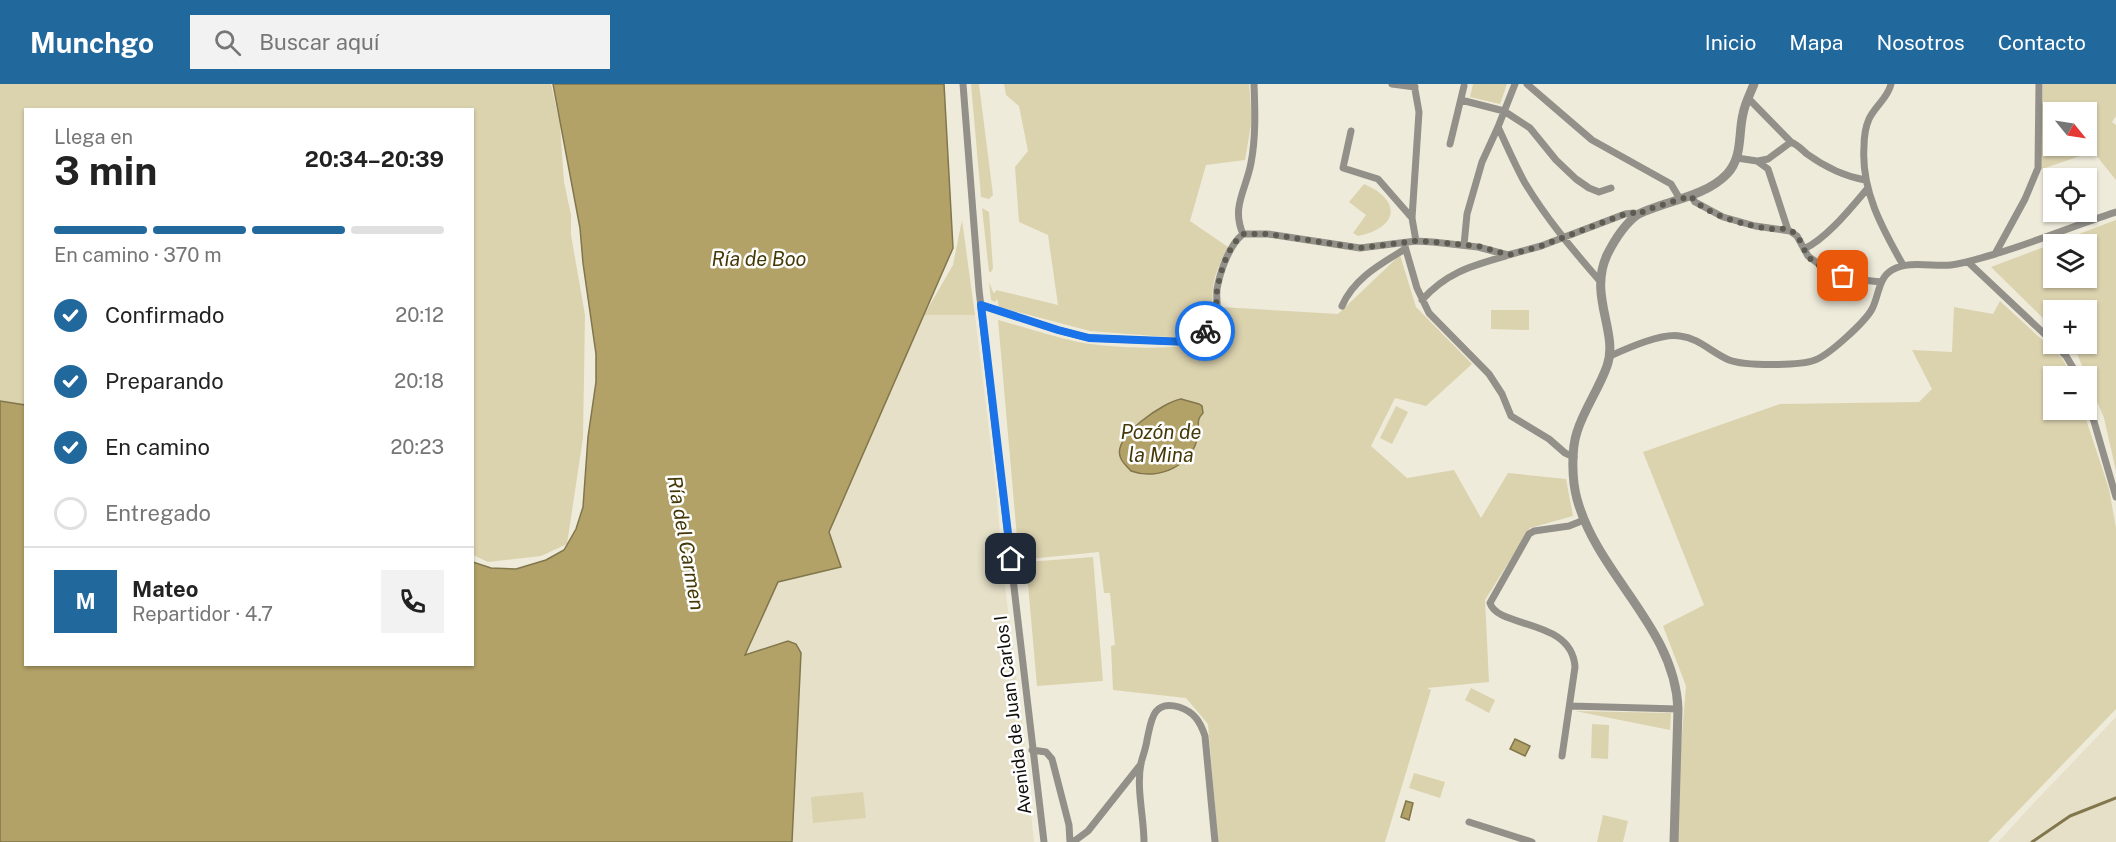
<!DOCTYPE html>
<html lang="es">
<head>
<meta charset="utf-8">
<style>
  body { margin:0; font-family:"Public Sans",sans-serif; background:#f2f2f2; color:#222; height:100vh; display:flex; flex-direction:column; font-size:22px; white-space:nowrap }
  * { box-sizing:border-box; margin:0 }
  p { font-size:20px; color:#767676 }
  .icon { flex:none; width:33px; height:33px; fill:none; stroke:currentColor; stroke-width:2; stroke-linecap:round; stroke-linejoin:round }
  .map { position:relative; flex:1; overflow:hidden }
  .sheet { position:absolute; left:24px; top:24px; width:450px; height:558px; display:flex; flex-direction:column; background:#fff; border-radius:0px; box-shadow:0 2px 4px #0004 }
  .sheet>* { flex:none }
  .needle { width:39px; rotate:120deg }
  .fabs { position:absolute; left:2043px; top:18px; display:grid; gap:12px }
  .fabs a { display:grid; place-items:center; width:54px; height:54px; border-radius:0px; background:#fff; box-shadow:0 2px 4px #0004; font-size:30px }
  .pin { position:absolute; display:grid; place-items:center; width:51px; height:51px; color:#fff; margin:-26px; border-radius:12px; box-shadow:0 3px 9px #0006 }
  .courier { position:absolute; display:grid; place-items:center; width:60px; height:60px; margin:-30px; border:4px solid #1a73e8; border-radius:50%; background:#fff; color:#222; box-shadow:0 2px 8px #0007 }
  .headline em { font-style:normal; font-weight:700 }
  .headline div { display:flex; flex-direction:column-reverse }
  .headline { display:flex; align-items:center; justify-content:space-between; height:102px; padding:0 30px }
  h1 { font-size:39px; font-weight:700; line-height:45px }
  .bar { display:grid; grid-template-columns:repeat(4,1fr); gap:9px 6px; align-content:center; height:72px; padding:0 30px }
  .bar i { height:8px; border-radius:4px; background:#e0e0e0 }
  .bar .current { background:#21689d }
  .bar p { grid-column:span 4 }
  .line { display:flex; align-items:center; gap:15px; padding:0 30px; border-top:2px solid #e0e0e0 }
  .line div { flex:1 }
  .round { display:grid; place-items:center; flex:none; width:63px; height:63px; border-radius:0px; background:#f2f2f2 }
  ol { padding:0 30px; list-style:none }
  li { display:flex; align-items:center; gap:18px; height:66px }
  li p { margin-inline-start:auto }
  li .icon { padding:6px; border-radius:50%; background:#21689d; color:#fff; stroke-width:4 }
  li:last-child { color:#767676 }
  li i { width:33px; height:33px; border:3px solid #e0e0e0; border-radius:50% }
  header { display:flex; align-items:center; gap:36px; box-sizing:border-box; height:84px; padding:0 30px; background:#21689d; color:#fff }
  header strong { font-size:28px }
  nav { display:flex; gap:33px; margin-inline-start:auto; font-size:21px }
  .search { width:420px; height:54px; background:#f2f2f2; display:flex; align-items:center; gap:15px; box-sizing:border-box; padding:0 21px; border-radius:0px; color:#767676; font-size:22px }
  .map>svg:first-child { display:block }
  .built { fill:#e6e0c8 }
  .green { fill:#dbd2ae; fill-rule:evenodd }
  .water { fill:#b2a268; stroke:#81764c; stroke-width:1.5 }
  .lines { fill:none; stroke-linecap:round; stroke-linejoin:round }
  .stream { stroke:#81764c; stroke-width:3 }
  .minor { stroke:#929089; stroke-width:7 }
  .tertiary { stroke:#929089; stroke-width:9 }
  .done { stroke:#5e5b52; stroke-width:6; stroke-dasharray:0 10.8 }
  .route { stroke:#1a73e8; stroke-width:8 }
  .labels { text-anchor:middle; stroke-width:5; stroke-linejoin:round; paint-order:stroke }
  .street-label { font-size:18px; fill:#100e09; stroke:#fff }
  .water-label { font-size:20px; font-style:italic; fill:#453908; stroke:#fff }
</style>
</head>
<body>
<header>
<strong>Munchgo</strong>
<div class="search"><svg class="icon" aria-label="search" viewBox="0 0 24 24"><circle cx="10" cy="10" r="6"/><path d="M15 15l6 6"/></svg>Buscar aquí</div>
<nav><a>Inicio</a><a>Mapa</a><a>Nosotros</a><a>Contacto</a></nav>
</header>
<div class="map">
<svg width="2116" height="758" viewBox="0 0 2116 758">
  <rect width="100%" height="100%" fill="#efebdb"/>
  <path class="built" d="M924,231h51l21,173 8,90 21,169 -8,12 2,27 10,6 5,50h-242l9,-189 -56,3 33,-74 63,-15 -12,-34z
    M2116,633v125h-118l31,-34z"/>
  <path class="green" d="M0,0h551l9,41 4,57 7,33v20l14,80 -2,123 -16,106 -26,12 -53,6 -15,-7 -1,-445h-446l-1,295 -25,-4z
    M971,0h8l14,111 -4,4 -8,-2z
    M1004,0h245l3,35 -7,41 -39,5 -16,56 38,26c-6,12 -13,25 -15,40 -1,6 0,13 -1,19 -1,18 -16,25 -31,32l-91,-7 -91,-24 -2,-8 -2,3 -4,-2 -2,-18 4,10 2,1 1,-3 62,15 -10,-70 -29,-13 -4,-55 13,-16 -9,-45 -13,-11z
    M1473,0h34l-7,20 -30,-7z
    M2043,0h73v32l-4,6 4,3v55l-25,-31 -8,6 -44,15zM2054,28h32v34h-32z
    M1364,100c38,16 35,44 -6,52l-5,-3 13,-18 -17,-13z
    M982,124l7,4 4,56 -2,4h-2z
    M962,136l13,95h-51l29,-50z
    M2116,136v251l-12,-53 -29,-69 -6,-5h17v-34h-32l-1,18 -62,-61zM2054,160h32v34h-32z
    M1400,171l16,52 56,57 -46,42 -31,-8 -24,48 36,32 47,-8 27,48 27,-45 58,6 7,37 -43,12 -45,72 4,82 -62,6 4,2 -46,152h-167l-10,-118 -22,-26 -73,-8 -2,-44 4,-1 -5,-52h-6l-5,-41 -80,8 -21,-240c26,7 53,16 80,22 25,5 106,11 127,-3 11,-8 13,-19 16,-32l117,7z
    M2000,217l62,57 10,18h-18v34h29l26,79 7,39v181l-128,133h-315l13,-156 -23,-60 41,-21 -61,-153 137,-48 139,-2 13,-13 -20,-39 40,2 2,-45 39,7z
    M1491,226h38v20l-38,-1z
    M1396,322l12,6 -16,32 -12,-6z
    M1093,473l10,124 -66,5 -11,-124z
    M1471,604l24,12 -6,13 -24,-13z
    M1575,627l96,2 -1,17z
    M1592,640l17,1 -1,34 -17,-1z
    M1414,689l31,9 -5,16 -31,-10z
    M863,708l3,26 -53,5 -2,-26z
    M1603,731l25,6 -5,21h-26z"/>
  <path class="water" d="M553,0h391l9,164 -124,284 12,35 -63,15 -33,73 43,-14 8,3 5,9 -9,189h-792v-441l25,4 1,259h446l1,-102 18,6 25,1 30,-9 18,-10 12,-21 7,-22 5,-70 8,-55v-28l-13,-91 -3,-35z
    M1181,315l18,5 3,2 1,7c-8,8 -3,13 -5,22 -5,31 -40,46 -67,36 -4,-5 -10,-9 -11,-15 -6,-21 44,-54 61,-57z
    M1515,655l15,7 -5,10 -15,-7z
    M1406,717l7,2 -4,17 -8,-3z"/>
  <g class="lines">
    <path class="stream" d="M2032,758l38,-26 46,-18"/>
    <path class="minor" d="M963,0l16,206 65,552
      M1392,0l23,3
      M1414,0l5,28 -7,106 4,23
      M1527,0l65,56 79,44 9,15
      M1891,0c-3,14 -16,22 -22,35 -4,9 -5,18 -5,28 -3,43 18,81 39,118
      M1748,14l43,44c7,3 10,7 16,12 18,13 36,22 58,26
      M1461,16l43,11 26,17 26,32 20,19 13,9 10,4 12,-4
      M1498,43c9,19 17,38 27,56 21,35 47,66 74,97
      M1351,47l-8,37 35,11 34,39
      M1450,60l14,-58
      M1737,74l20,3 11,8 20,61
      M1758,77l10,-2 23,-17
      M1691,112l4,6 28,15 32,9 35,5 7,5 11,20 20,15 25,8 28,3
      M1243,150h25l92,14 56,-7 17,1 45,5 30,8 33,-9 84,-32 9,-1 4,2
      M1243,150c-12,-27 3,-44 8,-71 5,-26 4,-53 3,-79
      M1404,159l13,45 12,25 60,61 13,20 9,22 38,23 16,14 9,4
      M1464,161l3,-31 15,-52 16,-35 17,-43
      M1804,165c23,-11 46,-40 63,-60
      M1995,170l30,-55 13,-31 1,-84
      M1968,178l86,81
      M1422,216c25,-28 50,-34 84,-44
      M981,221l77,25 31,8 99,4c12,-5 26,-15 29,-29 1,-7 -1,-16 0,-24 3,-17 12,-44 26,-55
      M1342,222c12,-28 39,-42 63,-57
      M2054,260l12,12 12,20
      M1610,272c18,-8 51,-23 70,-20 19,2 32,17 49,24 15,6 70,6 86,0 14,-5 50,-38 57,-51 7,-13 6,-31 20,-39 17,-10 41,-3 59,-5 15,-2 29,-7 44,-11 41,-12 80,-29 121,-42
      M2086,310l30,103
      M1570,622l108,3
      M1032,666l14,2 6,7 17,66 1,17
      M1562,672l13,-89c-3,-49 -77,-38 -85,-64l39,-69 5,-3 35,-5 15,-6
      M1469,738l63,20
      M1073,758l15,-11 53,-67
      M1144,758c0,-25 -8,-54 -3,-79 2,-8 5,-15 6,-23 4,-18 5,-41 32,-33 15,5 21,14 26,29l10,106"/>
    <path class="tertiary" d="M1674,758l4,-133c-3,-82 -80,-133 -101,-210 -5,-18 -6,-49 0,-67 7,-23 22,-43 30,-66 12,-33 -19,-70 0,-111 7,-14 18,-31 30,-40 8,-5 17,-7 25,-10 22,-7 49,-14 65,-31 16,-17 11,-40 16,-60 2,-11 7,-20 11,-30"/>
  </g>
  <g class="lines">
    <path class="done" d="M1205,247c18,-18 8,-24 13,-45 3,-17 11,-41 25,-52h25l92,14 56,-7 17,1 45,4 31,9 32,-9 84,-32 9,-1 4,2 8,-5 45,-14c13,19 57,30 80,33 6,0 13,-1 18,1 11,4 13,18 19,26 6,9 25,17 35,20"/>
    <path class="route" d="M1011,475l-30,-254 77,25 31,8 99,4 10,-4 7,-7"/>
  </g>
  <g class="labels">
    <g class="street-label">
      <text transform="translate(1013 631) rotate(-97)" y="6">Avenida de Juan Carlos I</text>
    </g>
    <g class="water-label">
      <text x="759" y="182">Ría de Boo</text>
      <text x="1161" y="355">Pozón de<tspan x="1161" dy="23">la Mina</tspan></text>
      <text transform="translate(686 459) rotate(80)" y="7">Ría del Carmen</text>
    </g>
  </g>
</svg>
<div class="fabs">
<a><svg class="needle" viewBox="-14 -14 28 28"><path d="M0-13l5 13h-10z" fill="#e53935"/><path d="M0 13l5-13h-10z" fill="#767676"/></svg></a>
<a><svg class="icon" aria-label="locate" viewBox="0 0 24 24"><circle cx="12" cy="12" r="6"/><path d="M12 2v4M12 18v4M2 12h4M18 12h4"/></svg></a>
<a><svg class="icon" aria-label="layers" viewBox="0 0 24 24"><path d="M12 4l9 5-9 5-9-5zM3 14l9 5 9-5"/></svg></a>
<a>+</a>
<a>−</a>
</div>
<div class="pin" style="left:1843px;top:192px;background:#ea580c"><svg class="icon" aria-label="bag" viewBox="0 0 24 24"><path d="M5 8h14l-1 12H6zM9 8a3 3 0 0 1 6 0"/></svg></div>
<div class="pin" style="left:1011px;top:475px;background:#1f2937"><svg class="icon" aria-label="home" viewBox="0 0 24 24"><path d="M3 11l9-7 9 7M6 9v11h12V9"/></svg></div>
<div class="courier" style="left:1205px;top:247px"><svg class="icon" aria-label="bike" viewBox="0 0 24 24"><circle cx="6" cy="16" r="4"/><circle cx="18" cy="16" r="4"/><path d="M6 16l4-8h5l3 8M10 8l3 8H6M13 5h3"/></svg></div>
<section class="sheet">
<div class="headline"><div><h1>3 min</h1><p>Llega en</p></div><em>20:34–20:39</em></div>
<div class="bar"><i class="current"></i><i class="current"></i><i class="current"></i><i></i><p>En camino · 370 m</p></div>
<ol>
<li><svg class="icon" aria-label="check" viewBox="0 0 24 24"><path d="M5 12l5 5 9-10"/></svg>Confirmado<p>20:12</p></li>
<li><svg class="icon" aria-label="check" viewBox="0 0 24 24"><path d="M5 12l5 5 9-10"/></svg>Preparando<p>20:18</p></li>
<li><svg class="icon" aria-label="check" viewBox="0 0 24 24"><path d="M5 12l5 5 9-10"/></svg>En camino<p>20:23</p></li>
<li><i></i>Entregado</li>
</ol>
<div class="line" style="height:108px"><b class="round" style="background:#21689d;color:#fff">M</b><div><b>Mateo</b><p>Repartidor · 4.7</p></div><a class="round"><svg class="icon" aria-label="phone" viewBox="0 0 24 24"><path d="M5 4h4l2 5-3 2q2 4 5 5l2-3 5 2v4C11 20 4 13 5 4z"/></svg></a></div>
</section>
</div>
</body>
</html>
